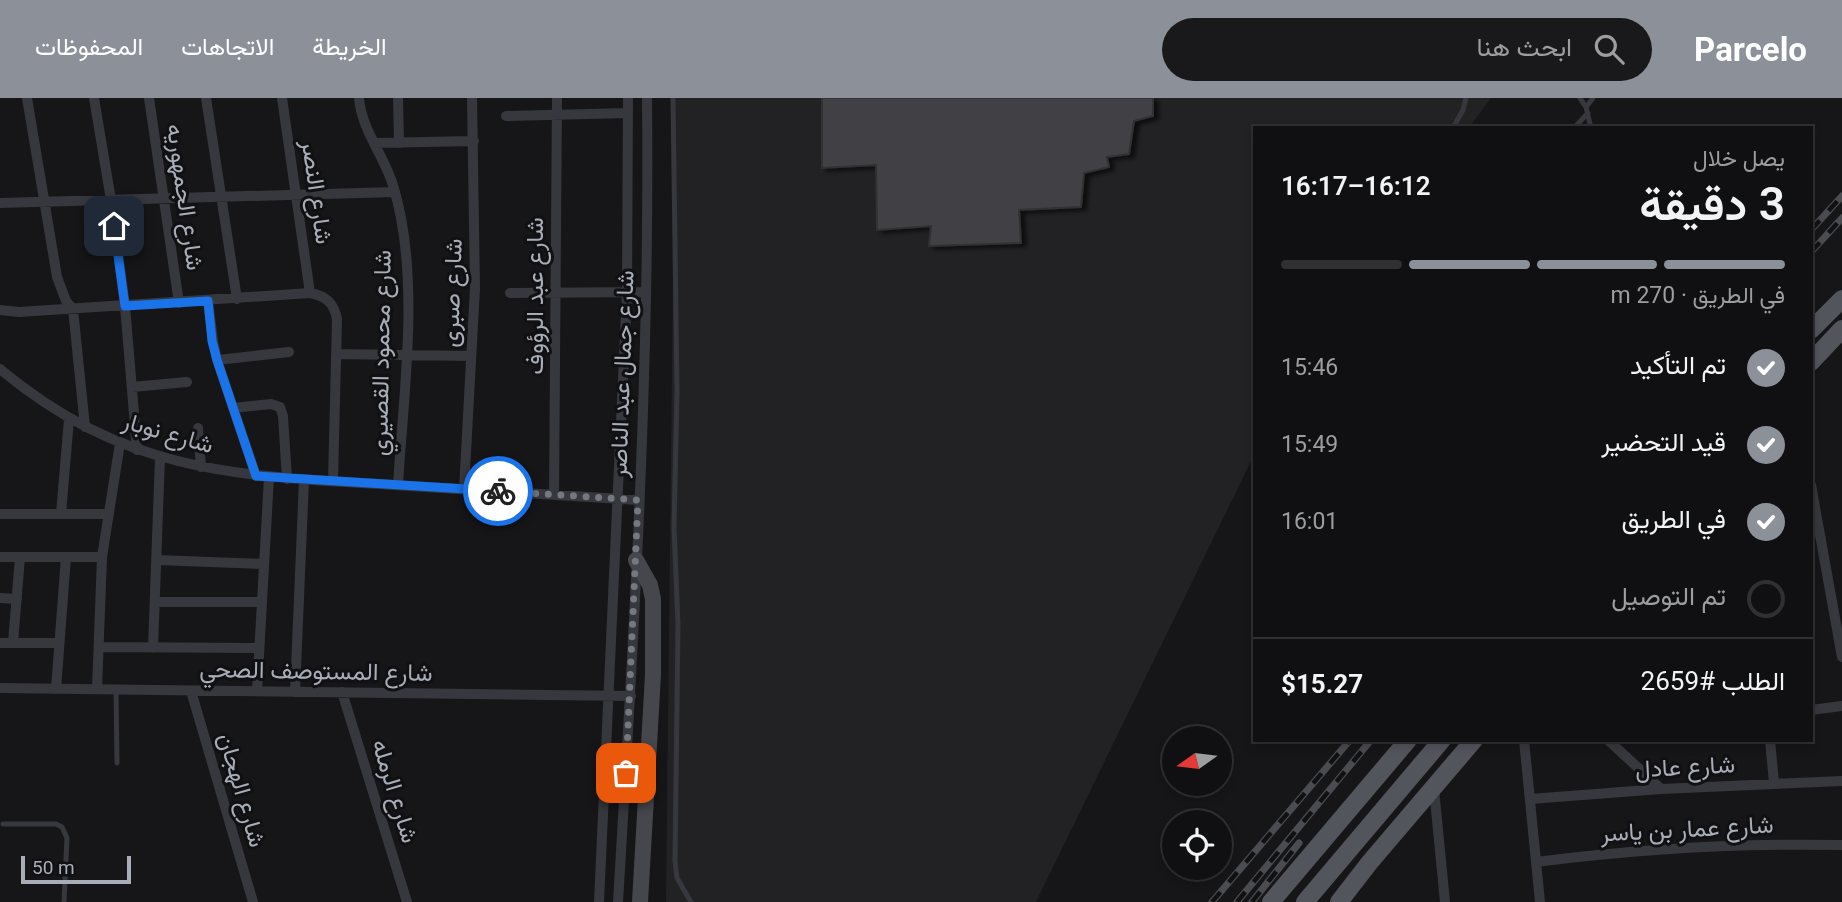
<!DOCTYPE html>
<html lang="ar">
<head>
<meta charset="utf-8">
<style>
  body { margin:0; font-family:Roboto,Vazirmatn,sans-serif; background:#19191b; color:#f1f3f6; direction:rtl; height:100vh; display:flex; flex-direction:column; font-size:26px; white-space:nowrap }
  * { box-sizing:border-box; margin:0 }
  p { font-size:23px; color:#9c9d9f }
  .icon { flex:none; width:38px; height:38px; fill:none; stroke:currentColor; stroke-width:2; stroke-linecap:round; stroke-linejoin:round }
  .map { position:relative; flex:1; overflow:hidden; direction:ltr }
  .side { position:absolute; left:1253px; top:28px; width:560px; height:616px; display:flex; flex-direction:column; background:#101012; border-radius:0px; box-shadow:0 4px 10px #0003,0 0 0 2px #303032; direction:rtl }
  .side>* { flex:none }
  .needle { width:46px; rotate:256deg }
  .controls { position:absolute; left:1162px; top:628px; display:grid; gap:14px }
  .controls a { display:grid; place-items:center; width:70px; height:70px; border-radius:50%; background:#101012; box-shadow:0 4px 10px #0003,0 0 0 2px #303032; font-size:35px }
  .scale { position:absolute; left:21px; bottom:18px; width:110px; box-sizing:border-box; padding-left:7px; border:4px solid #a8adb8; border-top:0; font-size:19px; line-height:24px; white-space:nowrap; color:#a8adb8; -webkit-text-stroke:5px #111113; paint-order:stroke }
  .pin { position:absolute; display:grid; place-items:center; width:60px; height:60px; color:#fff; margin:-30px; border-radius:14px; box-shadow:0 4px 10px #0006 }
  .courier { position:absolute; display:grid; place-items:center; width:70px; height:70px; margin:-35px; border:5px solid #1a73e8; border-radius:50%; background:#fff; color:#222; box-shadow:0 2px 9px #0007 }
  .headline em { font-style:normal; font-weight:600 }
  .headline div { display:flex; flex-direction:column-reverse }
  .headline { display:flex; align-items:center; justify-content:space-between; height:119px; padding:0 28px }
  h1 { font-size:46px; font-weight:600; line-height:52px }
  .bar { display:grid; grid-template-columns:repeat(4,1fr); gap:10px 7px; align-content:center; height:84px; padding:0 28px }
  .bar i { height:9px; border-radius:5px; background:#303032 }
  .bar .active { background:#8c9099 }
  .bar p { grid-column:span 4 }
  .line { display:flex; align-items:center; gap:18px; padding:0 28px; border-top:2px solid #303032 }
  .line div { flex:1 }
  ol { padding:0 28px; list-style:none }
  li { display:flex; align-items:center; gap:21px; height:77px }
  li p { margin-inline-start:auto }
  li .icon { padding:7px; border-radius:50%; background:#8c9099; color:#fff; stroke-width:4 }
  li:last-child { color:#9c9d9f }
  li i { width:38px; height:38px; border:4px solid #303032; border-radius:50% }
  header { display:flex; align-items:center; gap:42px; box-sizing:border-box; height:98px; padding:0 35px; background:#8c9099; color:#fff }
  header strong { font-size:33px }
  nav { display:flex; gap:38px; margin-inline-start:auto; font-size:24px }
  .search { width:490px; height:63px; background:#19191b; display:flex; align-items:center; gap:18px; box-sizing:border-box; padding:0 24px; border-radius:38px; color:#9c9d9f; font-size:26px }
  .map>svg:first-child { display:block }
  .built { fill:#222225 }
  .building { fill:#404145; stroke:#303034; stroke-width:2; filter:url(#shadow) }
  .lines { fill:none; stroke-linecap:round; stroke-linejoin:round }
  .lane { stroke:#37383d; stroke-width:5 }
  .street { stroke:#37383d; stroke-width:10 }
  .secondary { stroke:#45474d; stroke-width:16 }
  .primary { stroke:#53555c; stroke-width:18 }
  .rail-casing { stroke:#4a4c52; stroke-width:7 }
  .rail { stroke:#111113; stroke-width:4.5; stroke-dasharray:13; stroke-linecap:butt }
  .done { stroke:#757880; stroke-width:7; stroke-dasharray:0 12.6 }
  .route { stroke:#1a73e8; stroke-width:9 }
  .labels { text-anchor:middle; stroke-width:6; stroke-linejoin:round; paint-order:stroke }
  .street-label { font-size:24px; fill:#a8adb8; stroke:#111113 }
</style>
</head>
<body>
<header>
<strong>Parcelo</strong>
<div class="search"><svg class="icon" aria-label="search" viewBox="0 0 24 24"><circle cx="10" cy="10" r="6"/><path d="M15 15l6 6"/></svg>ابحث هنا</div>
<nav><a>الخريطة</a><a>الاتجاهات</a><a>المحفوظات</a></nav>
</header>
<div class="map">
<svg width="1842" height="804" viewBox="0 0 1842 804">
  <defs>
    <filter id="shadow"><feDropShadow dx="5" dy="3" stdDeviation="2" flood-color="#0009"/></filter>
  </defs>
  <rect width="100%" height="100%" fill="#161618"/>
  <path class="built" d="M675,0h816l-22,30h-214v325l-219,449h-370z"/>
  <path class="building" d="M822,0h331v18l-19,5 -5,33 -22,3 2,10 -25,6 -3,34 -62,3 2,33 -92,3 2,-20 -54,4 -1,-65 -54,3z"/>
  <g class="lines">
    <path class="lane" d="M673,0l4,293 -3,136 4,98 -3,236 2,17 14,24
      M1580,0l6,9 5,21
      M1586,9l7,-9
      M1453,30l10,-18 3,-12
      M1574,30l14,-15
      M116,591l1,74
      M3,726h53l6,3 5,11 -3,64"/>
    <path class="street" d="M27,0l30,179 9,24 7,8 12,118
      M94,0l17,102 14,106 12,144
      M149,0l30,205
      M206,0l31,201
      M282,0l28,195
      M359,0c2,27 19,50 29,74 7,15 10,31 13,46 16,84 2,182 -3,267
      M398,0l1,45
      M506,18l122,-3
      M375,45l99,-2
      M0,105l395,-11
      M510,195l136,-1
      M208,203l5,40 4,19 39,116
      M0,212l19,2 291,-19c16,3 24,10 27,26l-4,162
      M336,256l135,2
      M217,262l72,-8
      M0,271c126,105 239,107 394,116 81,5 163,10 244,15
      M132,289l55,-5
      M233,310l38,-4 9,3 3,9 4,63
      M198,330l3,39
      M1811,387l31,172
      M464,391l11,-201 -3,-190
      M554,397l3,-397
      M0,416h108
      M61,416l8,-95
      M0,459h102
      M157,462l107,4
      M0,500l17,1
      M155,504h107
      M0,545h59
      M13,545l7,-86
      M99,549l160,1
      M153,550l7,-191
      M0,590l631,8
      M56,591l10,-132
      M97,591l5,-132 18,-114
      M191,593l62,211
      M257,593l12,-214
      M295,594l9,-212
      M342,594l65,210
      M1811,612l31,-4
      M1524,642l16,162
      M1608,642l53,49
      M1770,642l4,43
      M1434,691l11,113
      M1530,701l131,-10 181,-8
      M1536,764c102,-13 203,-19 306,-17
      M599,804l28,-610 1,-194
      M618,804c16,-266 32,-537 29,-804"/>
    <path class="secondary" d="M636,462l14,25 3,14v76l-13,227"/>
    <path class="primary" d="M1811,232l31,-31
      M1811,264l31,-33
      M1271,804l137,-162
      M1305,804l137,-162
      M1339,804l31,-40 104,-122"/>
    <g class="rail-casing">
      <path id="rail" d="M1811,132l31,-34
        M1811,154l31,-34
        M1212,804l138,-162
        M1237,804l134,-162
        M1252,804l47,-59"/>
    </g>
    <use href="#rail" class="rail"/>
  </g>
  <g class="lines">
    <path class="done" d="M498,393l140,9 -12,273"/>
    <path class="route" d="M114,128l11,80 83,-5 4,40 5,19 39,116 242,15"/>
  </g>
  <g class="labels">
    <g class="street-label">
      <text transform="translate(317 94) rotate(82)" y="8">شارع النصر</text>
      <text transform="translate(185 99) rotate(82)" y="8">شارع الجمهوريه</text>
      <text transform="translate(452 195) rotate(-88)" y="8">شارع صبرى</text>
      <text transform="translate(535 198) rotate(-90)" y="8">شارع عبد الرؤوف</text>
      <text transform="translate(381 255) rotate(-89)" y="8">شارع محمود القصيري</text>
      <text transform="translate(622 276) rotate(-88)" y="8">شارع جمال عبد الناصر</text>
      <text transform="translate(168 335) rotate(16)" y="8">شارع نوبار</text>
      <text transform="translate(316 573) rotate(1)" y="8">شارع المستوصف الصحي</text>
      <text transform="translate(1685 669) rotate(-3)" y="8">شارع عادل</text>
      <text transform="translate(242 692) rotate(74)" y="8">شارع الهجان</text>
      <text transform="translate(395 693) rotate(73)" y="8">شارع الرمله</text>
      <text transform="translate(1687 731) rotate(-3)" y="8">شارع عمار بن ياسر</text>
    </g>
  </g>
</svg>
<div class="controls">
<a><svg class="needle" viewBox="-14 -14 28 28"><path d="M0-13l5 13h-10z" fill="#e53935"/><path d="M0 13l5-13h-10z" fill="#9c9d9f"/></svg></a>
<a><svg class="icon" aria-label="locate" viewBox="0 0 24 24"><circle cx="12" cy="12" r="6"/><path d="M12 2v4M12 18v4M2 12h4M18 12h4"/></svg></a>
</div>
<div class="scale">50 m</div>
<div class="pin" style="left:626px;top:675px;background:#ea580c"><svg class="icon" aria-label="bag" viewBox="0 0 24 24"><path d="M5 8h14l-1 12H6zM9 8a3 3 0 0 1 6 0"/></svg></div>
<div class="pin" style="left:114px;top:128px;background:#1f2937"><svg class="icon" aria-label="home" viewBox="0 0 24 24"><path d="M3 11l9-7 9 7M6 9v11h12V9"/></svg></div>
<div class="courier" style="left:498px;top:393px"><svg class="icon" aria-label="bike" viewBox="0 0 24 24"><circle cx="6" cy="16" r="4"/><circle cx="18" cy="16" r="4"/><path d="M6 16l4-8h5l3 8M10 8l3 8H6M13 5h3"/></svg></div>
<section class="side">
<div class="headline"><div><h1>3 دقيقة</h1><p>يصل خلال</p></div><em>16:12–16:17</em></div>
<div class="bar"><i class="active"></i><i class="active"></i><i class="active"></i><i></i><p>في الطريق · 270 m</p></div>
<ol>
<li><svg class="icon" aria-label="check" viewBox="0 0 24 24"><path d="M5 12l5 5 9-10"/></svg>تم التأكيد<p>15:46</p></li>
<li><svg class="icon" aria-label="check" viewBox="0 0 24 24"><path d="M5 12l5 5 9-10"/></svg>قيد التحضير<p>15:49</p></li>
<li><svg class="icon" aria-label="check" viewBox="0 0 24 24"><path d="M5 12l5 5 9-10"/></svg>في الطريق<p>16:01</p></li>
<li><i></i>تم التوصيل</li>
</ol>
<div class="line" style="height:91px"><div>الطلب #2659</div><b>$15.27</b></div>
</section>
</div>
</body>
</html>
